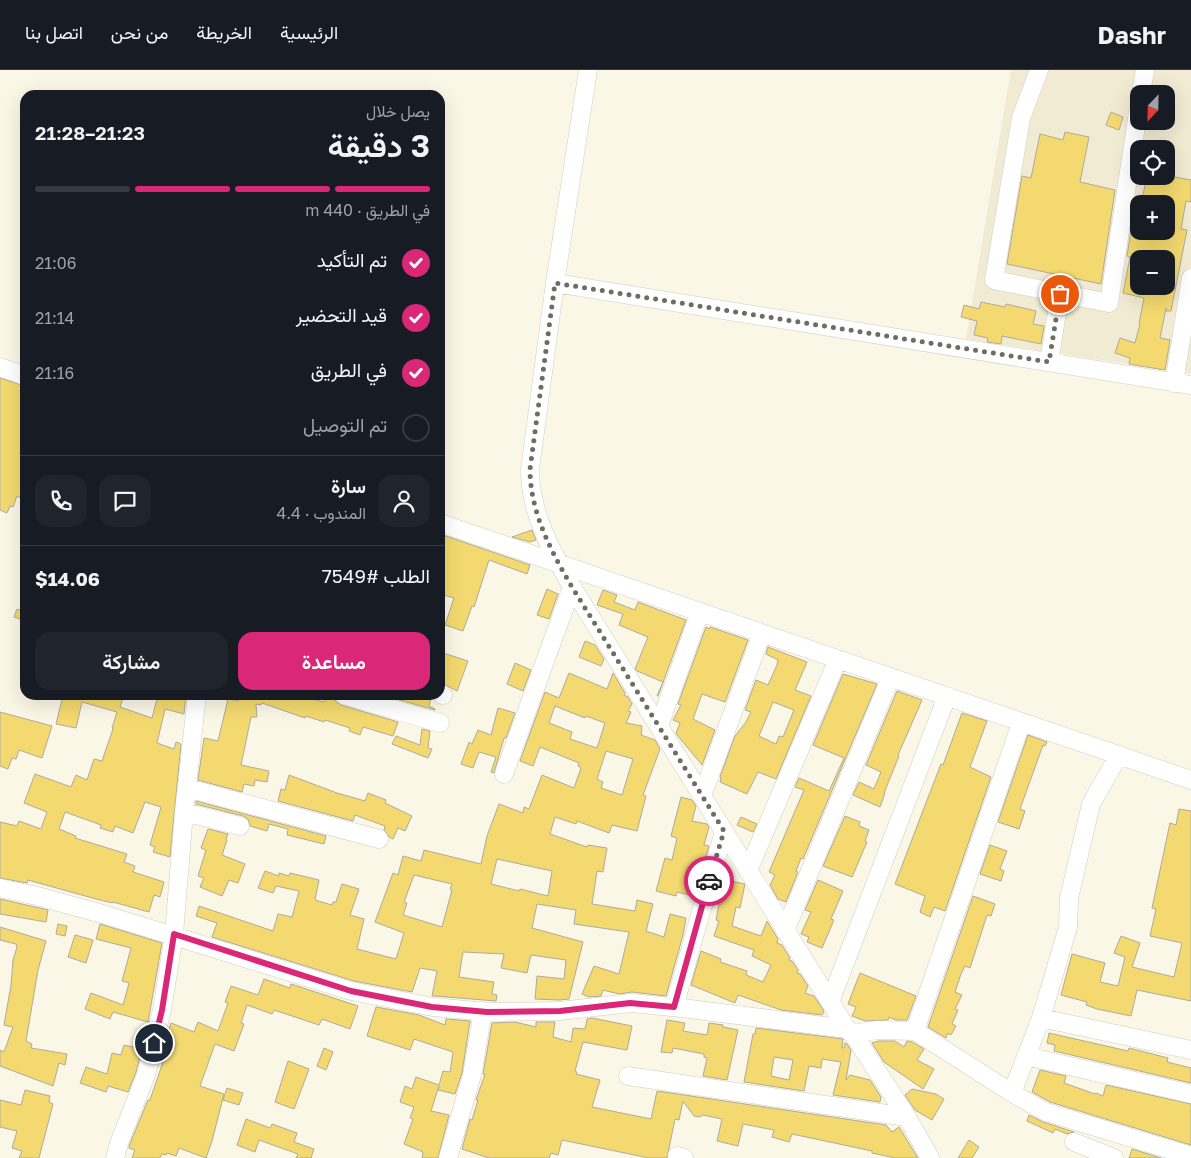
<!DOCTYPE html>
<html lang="ar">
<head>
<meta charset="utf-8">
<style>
  body { margin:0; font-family:"Golos Text",Vazirmatn,sans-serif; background:#20242c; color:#f1f3f6; direction:rtl; height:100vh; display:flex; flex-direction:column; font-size:19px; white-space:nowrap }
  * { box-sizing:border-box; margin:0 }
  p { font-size:16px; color:#9ea1a6 }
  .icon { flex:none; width:28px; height:28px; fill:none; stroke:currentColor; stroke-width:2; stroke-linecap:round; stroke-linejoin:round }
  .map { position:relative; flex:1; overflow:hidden; direction:ltr }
  .side { position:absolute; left:20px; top:20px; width:425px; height:610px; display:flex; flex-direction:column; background:#171b24; border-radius:15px; box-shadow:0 5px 20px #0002; direction:rtl }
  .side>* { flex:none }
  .needle { width:32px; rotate:202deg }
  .buttons { position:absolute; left:1130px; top:15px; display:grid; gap:10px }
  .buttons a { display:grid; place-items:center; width:45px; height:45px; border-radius:10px; background:#171b24; box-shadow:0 5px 20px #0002; font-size:25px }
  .pin { position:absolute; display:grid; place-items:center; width:42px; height:42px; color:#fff; margin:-21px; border:2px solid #fff; border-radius:50%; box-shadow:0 1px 5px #0007 }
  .courier { position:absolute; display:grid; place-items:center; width:50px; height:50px; margin:-25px; border:4px solid #db2777; border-radius:50%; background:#fff; color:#222; box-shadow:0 1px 6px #0007 }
  .summary em { font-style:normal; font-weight:600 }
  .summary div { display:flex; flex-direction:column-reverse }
  .summary { display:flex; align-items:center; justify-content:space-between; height:85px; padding:0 15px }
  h1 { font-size:32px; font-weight:600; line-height:38px }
  .bar { display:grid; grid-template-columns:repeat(4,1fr); gap:8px 5px; align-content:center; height:60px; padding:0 15px }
  .bar i { height:6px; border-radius:4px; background:#363941 }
  .bar .selected { background:#db2777 }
  .bar p { grid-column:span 4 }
  .line { display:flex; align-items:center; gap:12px; padding:0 15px; border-top:1px solid #363941 }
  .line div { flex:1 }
  .round { display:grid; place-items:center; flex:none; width:52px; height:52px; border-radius:15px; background:#20242c }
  ol { padding:0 15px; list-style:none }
  li { display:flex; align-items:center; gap:15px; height:55px }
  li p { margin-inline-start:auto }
  li .icon { padding:5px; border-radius:50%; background:#db2777; color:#fff; stroke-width:4 }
  li:last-child { color:#9ea1a6 }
  li i { width:28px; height:28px; border:2px solid #363941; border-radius:50% }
  .primary-button { display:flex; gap:10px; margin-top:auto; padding:10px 15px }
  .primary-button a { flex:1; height:58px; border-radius:15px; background:#db2777; color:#fff; font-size:20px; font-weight:600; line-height:58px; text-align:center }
  .primary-button a+a { background:#20242c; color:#f1f3f6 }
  header { display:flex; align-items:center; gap:30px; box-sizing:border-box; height:70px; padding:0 25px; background:#171b24; border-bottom:1px solid #363941 }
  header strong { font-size:24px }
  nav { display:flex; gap:28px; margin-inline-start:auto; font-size:18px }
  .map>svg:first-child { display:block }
  .built { fill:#f1ebd3; fill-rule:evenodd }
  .building { fill:#f3d96f; stroke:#afab9b; fill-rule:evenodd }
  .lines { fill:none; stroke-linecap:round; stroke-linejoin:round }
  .minor-casing { stroke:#d2cebe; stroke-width:19 }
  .minor { stroke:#fff; stroke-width:18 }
  .done { stroke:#6f6d63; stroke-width:5; stroke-dasharray:0 9 }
  .route { stroke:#db2777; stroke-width:6 }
</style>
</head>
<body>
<header>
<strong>Dashr</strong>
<nav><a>الرئيسية</a><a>الخريطة</a><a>من نحن</a><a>اتصل بنا</a></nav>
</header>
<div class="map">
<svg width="1191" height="1088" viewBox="0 0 1191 1088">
  <rect width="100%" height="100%" fill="#fbf7e6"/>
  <path class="built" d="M1011,0h180v304l-225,-35zM1139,24h27v27h-27zM1139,79h27v27h-27zM1139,134h27v27h-27zM1139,189h27v27h-27z"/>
  <path class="building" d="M1111,42l12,5 -4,13 -13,-5z
    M1065,62l24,5 -9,45 35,8 -14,94 -94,-20 15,-88 9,2 9,-44 23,6z
    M1147,106h23l21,4v22l-5,-1 -5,28 6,1 -16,81h-5v-3l-6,30 10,2 -5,30 -36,-6 1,-6 -15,-5 5,-15 15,5 5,-19 -1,-1 5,-25 -21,-5 7,-36 -3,-1 7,-44 5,1v18h27v-27h-25zM1139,189h27v27h-27z
    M981,232l24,5 1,-3 30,7 -3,13 11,2 -3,18 -39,-8 -1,8 -14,-2 1,-4 -14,-3 3,-14 -16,-4 3,-12 15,4z
    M0,308l25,8v114l-8,-4 -4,11 -3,-1 -3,7 -7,-3z
    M532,460l4,10 -6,2 -18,-5z
    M440,464l90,31 -3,9 -38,-14 -15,47 -2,-1 -9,25 -18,-6 9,-27 -14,-4z
    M547,519l11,5 -9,25 -12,-4z
    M603,520l14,5 -3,7 21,8 3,-8 48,18 -28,76h-1l6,-14 -26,-11 -2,-2 13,-32 -29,-12 4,-11 -26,-9z
    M17,539l8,3v9l-11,-4z
    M706,557l3,2 1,-2 38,13 -23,62 -23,-8 -9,25 22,11 -13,35 -25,-30 -1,-2 4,-10 -7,-3 8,-15 -3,-1z
    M585,571l10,4 9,14 -3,7 -22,-9z
    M768,577l39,15 -12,28 16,6 -35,83 -18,-7 -11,22 -27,-12 1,-4 -1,-1 15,-41 11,-14 5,-10 -6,-2 11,-30 12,5 9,-20 1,-5 -12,-6zM773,632l21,8 -11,27 -4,-1 -3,8 -17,-8z
    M440,582l28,9 -11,30 -17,-9z
    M515,593l16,7 -8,21 -16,-7z
    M569,603l38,16 6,-16 12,20 -1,2 4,2 4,7 -4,7 3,1 -5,11 16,3 -1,9 14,5 5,9 -17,46 3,1 -9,35 -25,-6 -3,8 -32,-12 -1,3 -21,-7 -5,17 37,13 1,-2 19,3 -4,24 -6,-1 -5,33 43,7 2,-11 16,4 -7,27 18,6 6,-23 16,4 -3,17 -17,61 -34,-4 -13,2 -16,-4 -2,6 -12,1 -7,-3 12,-28 25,8 10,-42 -55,-8 2,-14 -39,-6 -5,24 51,14 -14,57 -10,1 -24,-1 2,-23 27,3 2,-19 -35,-5 -4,18 -26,-5 3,-14 -41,-2 -4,25 35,5 -2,12 5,1 -1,6 -61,-5h-3l5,-25 -17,-3 -8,24 -58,-11 -142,-44 5,-14 -21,-7 3,-10 74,25 5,-17 14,3 7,-26 -23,-5 -3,7 -15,-5 7,-17 14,5v-3l10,3 1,-3 29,7 -4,20 17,5 1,-3h3l6,-18 17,5 -9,26 14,4 -7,30 39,10 8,-26 -29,-11 18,-49 5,2 5,-19 18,5 3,-11 57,14 6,-28 12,-32 24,9 1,-6 5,2 13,-34 32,13 7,-20 -3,-2 1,-3 -39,-16 -7,19 -13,-5 25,-69 14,6zM555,636l30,12 1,-2 19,7 -8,25 -27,-9 2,-7 -23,-9zM606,681l27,8 -11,36 -21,-7 2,-6 -6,-3zM497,789l55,12 -4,25 -28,-7 -1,2 -28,-7zM414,805l38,9 -2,5 2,1 -10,37 -39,-12 4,-12 -3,-1z
    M843,604l34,10 -74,175 -2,-1 -5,13 2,1 -12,30 -8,-3 -8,-14 5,-10 -6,-3 35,-82 -9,-3 4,-9 30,13 15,-33 -31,-13z
    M897,621l25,9 -24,55 1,1 -15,37h1l-5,14 -27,-12 6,-13 15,7 7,-17 -15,-7z
    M63,625h61l-4,12 32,11 6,-23h28l-2,19 -19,-5 -8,34 17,6 2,-7 5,2 -11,113 -17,-5 2,-5 -5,-2 11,-38 -16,-5 -12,31 -18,-7 -2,6 -13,-4 1,-3 -36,-13 -6,17 17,7 -1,2 52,16 -3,8 11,4 -2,6 31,10 -4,15 -6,-2 -5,17 -36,-10v1l-17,-4 -68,-19 -1,3 -27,-5v-56l17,4 2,-5 22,8 6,-17 -23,-9 11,-29 36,13 5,-12 11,5 7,-21 8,2 11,-32 -1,-1 5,-16 -35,-10 -6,26 -20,-4z
    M236,625h61l27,7 2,-7h8l2,7 5,3 57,17 -5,14 -30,-9 -3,8 -11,-4 1,-3 -25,-8 -1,2 -18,-6 -1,2 -43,-15 -1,2 -5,-1 1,13h-6l-10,48 28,6 -2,11 -12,-2 -1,6 -10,-2 -2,8 -44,-12 6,-42 14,3 10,-42 10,2 1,-2 -4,-1z
    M382,625h48l1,4 -2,7 6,3v1z
    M498,638l17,5 -9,25h-2l-10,35 -3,-1 5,-15 -17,-5 -6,16 -12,-4 8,-22 3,2 6,-14 13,5z
    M0,642l52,14 -10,32 -23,-8 -3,9 -4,-1 -4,11 -8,-3z
    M962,643l25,8 -17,46 21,10 -46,134 -11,-4 -4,10 -10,-5 5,-16 -30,-12 29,-76 17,-44 2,1z
    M422,659l8,2 -2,17 4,1 -4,9 -36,-14 4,-8 24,9z
    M1028,665l19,7 -2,4 -2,-1 -23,64 5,2 -6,18 -21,-7z
    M289,705l48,18 28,8 3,-8 18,7 -1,3 27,13 -7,15 -7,-3 -5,11 -4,-2 -5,-7 1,-4 -30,-11 -2,6 -75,-20 3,-12 4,1z
    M681,727l11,3 4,6 -4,15 15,3 2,3 -5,18 5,1 -15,50 -17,-4 -1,4 -20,-5 9,-33 7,2 5,-22 -6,-2z
    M196,731l130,35 -2,8 -37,-9 1,-6 -19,-5 -2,7 -17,-5 -2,-7 -5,-3 -47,-12z
    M1179,739l12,2v190l-54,-11 -6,26 -34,-7 -11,-4 1,-3 -26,-7 11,-41 33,9 -5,19 18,4 7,-29 -11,-4 7,-17 19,7 -8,24 42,10 8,-34 -32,-7 6,-27 -4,-1 18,-85 6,2z
    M845,746l15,6 -1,4 10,4 -4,11 2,1 -15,35 -29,-11z
    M741,747l16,7 -4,8 -16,-7z
    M208,759l20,5 -2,5 1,1 -5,15 23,9 -7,19 -9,-3 -7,16 -22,-9 4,-9 -6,-2 8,-26 -5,-2z
    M990,775l17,6 -7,18 4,2 -3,10 -21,-7z
    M726,810l19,4 -5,24 -4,-1 -4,19 29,10 6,-15 11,18 -1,4 5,2 8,13 -1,2 3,1 6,9 -1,3 3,1 8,12 -3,7 9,3 10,15 -2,4 -41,-5 -43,-15 -3,8 -44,-18 10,-34 20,8 -1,3 27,9 -1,4 17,7 8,-17 -19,-9 2,-6 -40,-14 5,-15 -3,-1 3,-16 2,1z
    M818,810l25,11 -12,28 3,1 -12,28 -15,-6 2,-5 -8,-3 10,-22 -6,-2z
    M973,826l22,8 -4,12 -4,-1 -17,53 -5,-2 -4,8 -6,18 7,3 -7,14 3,1 -6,14 4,2 -5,9 -3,-2 -2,5 -18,-11z
    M0,829l48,11 -2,12 -46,-8z
    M58,854l9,2 -2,10 -9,-2z
    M100,854l62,19 -14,79 -35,-10 -3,7 -25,-10 6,-16 32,12 6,-22 -7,-2 9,-33 -35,-9z
    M0,857l46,14 -8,29 -12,71 6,3 -1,4 36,6 -2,11 -6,-2 -6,23 -53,-20v-16l4,2 9,-25 -9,-2 7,-40 2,-25 4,-13 -1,-3 -16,-4z
    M75,865l18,5 -7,23 -18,-6z
    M860,903l56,23 -9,24h-11l-7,-3 -1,3 -23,1 -13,-5 4,-9 -8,-3z
    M264,909l26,9 1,-4 67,22 -8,23 -28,-10 -3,6 -45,-15 -2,4 -25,-9 -6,18 3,1 -10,27 -19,-7 -15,42 24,8 -12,47 -6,17 -27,-10 -3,8 -9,-3 -1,2 -4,-1 -2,4h-28l3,-8 -6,-2v-2l19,-46h2l13,-38h-3l11,-39 23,9 4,-10 20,9 10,-28 -3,-1 6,-16 27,9z
    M376,937l43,8 26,10 1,-6 24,2 -8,52 -7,21 -17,-4 1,-4 -8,25 18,4 -11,43h-16l1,-6 -19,-8 9,-25 -3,-1 4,-11 -14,-5 5,-16 7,3 4,-12 23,8 4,-14 7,1 3,-20 -39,-13 -4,11 -43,-14z
    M592,948l40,8 -5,24 -44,-8 -8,29 2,1 -1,2 24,6 -8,27 59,12 6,-28 229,34 6,7 7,-5 19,31h-23l-23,-5v-2l-80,-17 -3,8 -17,-5 2,-7 -31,-6 -5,22 -21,-5 5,-22 -19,-4 -3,2 -6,-1 -11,-15 -4,19 -4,-1 -8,39h-18l-87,-18 -4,15 -7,-2 -2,5h-60l-27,-9 8,-30 2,1 6,-20h-2l9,-26h-2l9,-51 23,-1 21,5v-5h19l-2,15 18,5 2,-14 12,1 2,-10z
    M667,950l18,3 -2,8 24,4 2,-12 14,2v2l15,3 -11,50 -24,-4 4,-18 -3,-1v-3l-31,-6 -1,5 -11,-1z
    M756,958l87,11 -1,9h2l1,-5 2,1 4,6 -5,30 4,-5 20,5 11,17 -1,5 -47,-7 8,-33 -19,-3 -1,9 -12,-2 -5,25 -60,-9 9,-48h2zM774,987l19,3 -4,20 -18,-4z
    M1049,963l79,18 1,-3 39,10 -1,4 24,6v15l-137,-32 1,-6 -8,-2z
    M878,971h17l9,6 3,-6 5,1 12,7 -7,11 17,9 -11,20 -39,-27 -12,-19z
    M124,975l18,4 -6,23 -8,20 -20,-6 -2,6 -26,-9 6,-16 21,7 5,-21 9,2z
    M324,978l9,4 -7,18 -9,-4z
    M288,991l21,8 -15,40 -19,-7z
    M1040,1000l26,6 -2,7 31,11 1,-1 7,3 3,-11 85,19v41l-141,-43 -18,-10z
    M227,1018l16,5 -4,12 -16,-5z
    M912,1019l24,5 8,5 -12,21 -17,-10 -10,-15z
    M25,1020l25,6 -1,6 4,2 -14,54h-20l3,-7 -10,-3 5,-17 -17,-4v-27l21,5z
    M1029,1045l14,7 31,10 -7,2 -12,-5 -2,4 -26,-12z
    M246,1049l24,9 2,-4 25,9 -3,9 20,7 -3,9h-15l2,-4 -39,-14 -4,12 -18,-7z
    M969,1070l10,7 -7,11h-14z
    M1132,1079l29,9h-32z"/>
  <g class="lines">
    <g class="minor-casing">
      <path id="minor" d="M588,0l-33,213 -25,186c0,43 21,82 42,118l275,442
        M1039,0l-18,48 -27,162 115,23 30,-197
        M1141,24l4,-24
        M555,213l636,102
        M1049,292l11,-68
        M0,297l25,9
        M1174,313l17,-105
        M440,453l751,257
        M440,623l3,2
        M344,625l96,28
        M659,656l41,-114
        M504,704l68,-187
        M187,718l192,51
        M702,726l60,-163
        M184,742l56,14
        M748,801l90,-212
        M0,818l37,8 69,19 245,76 82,16 54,5 73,-1 71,-8 51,5 165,21 6,5 54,83 23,41
        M785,861l106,-254
        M830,932l117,-306
        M674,937l50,-176
        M1041,948l150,32
        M915,961l106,-308
        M853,964l24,-4 38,1 97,62 34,19 145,44
        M1026,986l165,38
        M628,1006l279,41
        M1012,1023l29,-75 27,-91 1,-29 22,-94 28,-49
        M1074,1072l40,16
        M677,1086l7,2
        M115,1088l4,-15 27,-68 16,-65 12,-76 10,-122 13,-117
        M448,1088l24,-83 11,-64"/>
    </g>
    <use href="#minor" class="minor"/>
  </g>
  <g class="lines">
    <path class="done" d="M709,811l15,-50 -152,-244c-21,-36 -42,-75 -42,-118l25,-186 494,79 11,-68"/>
    <path class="route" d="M154,973l8,-33 12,-76 177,57 81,16 55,5 73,-1 70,-8 44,4 35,-126"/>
  </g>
</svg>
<div class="buttons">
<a><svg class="needle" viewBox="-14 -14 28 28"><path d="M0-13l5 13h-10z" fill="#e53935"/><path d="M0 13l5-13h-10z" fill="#9ea1a6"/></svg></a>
<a><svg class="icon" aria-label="locate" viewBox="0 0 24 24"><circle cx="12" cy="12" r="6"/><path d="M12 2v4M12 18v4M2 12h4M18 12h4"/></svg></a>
<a>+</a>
<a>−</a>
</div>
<div class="pin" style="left:1060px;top:224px;background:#ea580c"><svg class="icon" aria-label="bag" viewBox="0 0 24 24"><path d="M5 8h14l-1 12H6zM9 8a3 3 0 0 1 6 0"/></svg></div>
<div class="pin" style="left:154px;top:973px;background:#1f2937"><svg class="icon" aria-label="home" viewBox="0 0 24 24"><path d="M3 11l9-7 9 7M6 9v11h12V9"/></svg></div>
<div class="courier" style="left:709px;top:811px"><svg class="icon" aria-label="car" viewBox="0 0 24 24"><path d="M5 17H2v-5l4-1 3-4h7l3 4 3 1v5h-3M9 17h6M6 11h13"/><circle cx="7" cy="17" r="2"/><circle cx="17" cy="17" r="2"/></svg></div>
<section class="side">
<div class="summary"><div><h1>3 دقيقة</h1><p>يصل خلال</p></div><em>21:23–21:28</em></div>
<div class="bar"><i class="selected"></i><i class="selected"></i><i class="selected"></i><i></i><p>في الطريق · 440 m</p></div>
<ol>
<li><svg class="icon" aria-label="check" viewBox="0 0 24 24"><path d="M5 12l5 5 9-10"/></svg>تم التأكيد<p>21:06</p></li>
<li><svg class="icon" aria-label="check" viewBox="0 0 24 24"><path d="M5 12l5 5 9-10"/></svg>قيد التحضير<p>21:14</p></li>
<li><svg class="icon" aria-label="check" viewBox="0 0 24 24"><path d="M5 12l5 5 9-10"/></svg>في الطريق<p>21:16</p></li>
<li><i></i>تم التوصيل</li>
</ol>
<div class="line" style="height:90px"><a class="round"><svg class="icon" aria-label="person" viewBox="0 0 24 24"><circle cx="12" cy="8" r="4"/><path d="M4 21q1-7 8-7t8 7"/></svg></a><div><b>سارة</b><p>المندوب · 4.4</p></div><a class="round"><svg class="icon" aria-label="chat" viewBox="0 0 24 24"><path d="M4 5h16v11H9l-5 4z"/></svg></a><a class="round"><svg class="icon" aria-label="phone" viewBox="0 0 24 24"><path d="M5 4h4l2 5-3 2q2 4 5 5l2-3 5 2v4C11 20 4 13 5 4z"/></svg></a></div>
<div class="line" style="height:65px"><div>الطلب #7549</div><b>$14.06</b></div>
<div class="primary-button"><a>مساعدة</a><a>مشاركة</a></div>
</section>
</div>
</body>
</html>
